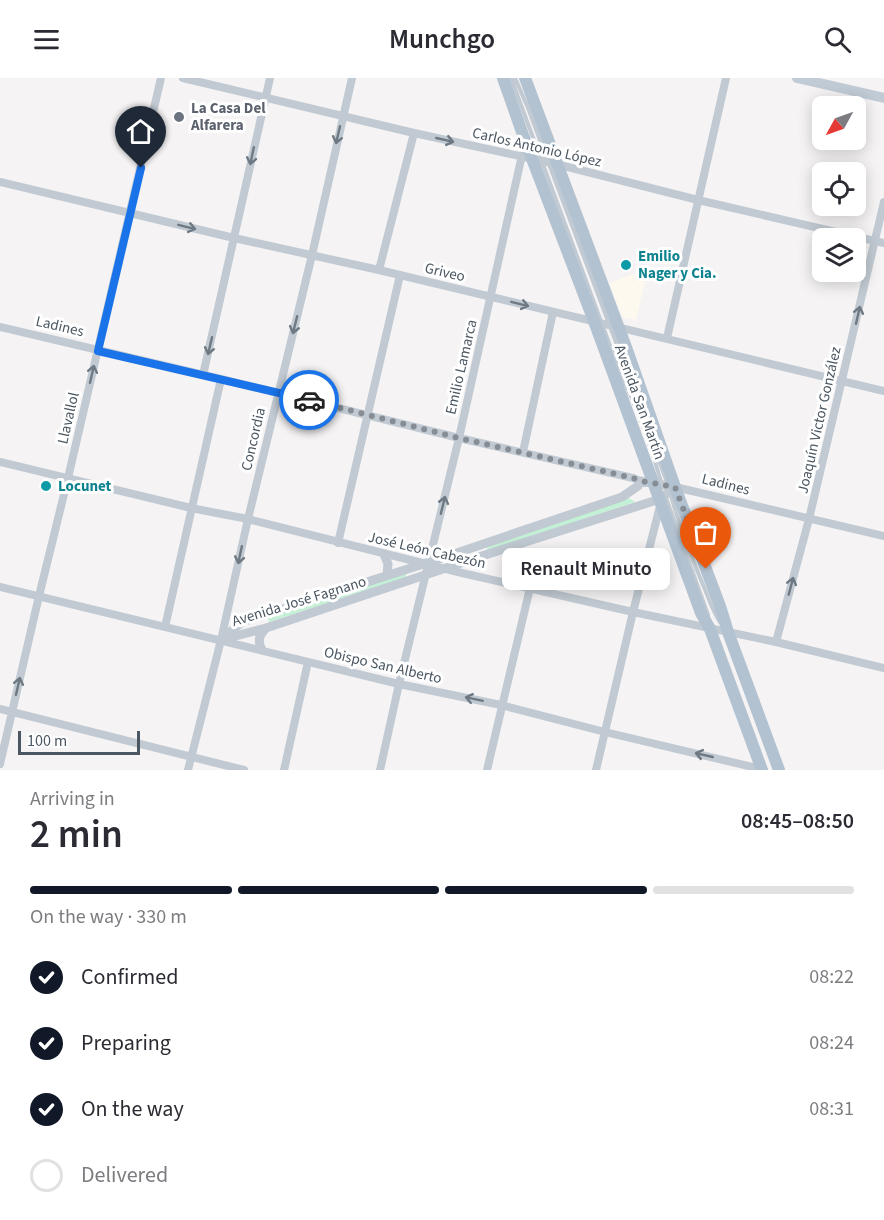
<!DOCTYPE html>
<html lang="en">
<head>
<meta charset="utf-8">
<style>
  body { margin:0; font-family:"Source Sans 3",sans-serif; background:#f7f7f7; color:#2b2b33; height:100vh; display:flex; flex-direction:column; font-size:22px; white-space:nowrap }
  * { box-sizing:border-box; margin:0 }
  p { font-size:20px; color:#7c7c81 }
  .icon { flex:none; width:33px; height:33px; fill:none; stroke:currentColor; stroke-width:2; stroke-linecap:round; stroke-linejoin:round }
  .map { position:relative; height:692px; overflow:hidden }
  .side { display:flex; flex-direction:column; background:#fff; flex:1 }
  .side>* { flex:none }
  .needle { width:39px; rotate:230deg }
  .tools { position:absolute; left:812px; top:18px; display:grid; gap:12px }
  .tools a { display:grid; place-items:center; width:54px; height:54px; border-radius:9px; background:#fff; box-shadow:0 3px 15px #0003; font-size:30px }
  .scale { position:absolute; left:18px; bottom:15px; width:122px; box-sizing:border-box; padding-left:6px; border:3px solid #4a5661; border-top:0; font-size:16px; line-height:21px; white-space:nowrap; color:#4a5661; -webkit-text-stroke:4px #fff; paint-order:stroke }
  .pin { position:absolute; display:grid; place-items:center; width:51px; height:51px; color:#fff; margin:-62px -26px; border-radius:50% 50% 50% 0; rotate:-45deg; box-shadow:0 0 6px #0007 }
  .pin .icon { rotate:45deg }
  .courier { position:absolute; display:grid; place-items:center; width:60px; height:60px; margin:-30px; border:4px solid #1a73e8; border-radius:50%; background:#fff; color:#222; box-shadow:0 2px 8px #0007 }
  .bubble { position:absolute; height:42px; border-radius:9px; background:#fff; box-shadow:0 3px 15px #0003; font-size:20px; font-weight:600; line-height:42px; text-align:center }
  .head em { font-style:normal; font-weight:600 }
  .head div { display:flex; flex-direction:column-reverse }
  .head { display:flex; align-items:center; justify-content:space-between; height:102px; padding:0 30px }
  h1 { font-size:39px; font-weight:600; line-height:45px }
  .bar { display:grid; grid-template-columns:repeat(4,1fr); gap:9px 6px; align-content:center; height:72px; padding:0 30px }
  .bar i { height:8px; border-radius:4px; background:#e1e1e2 }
  .bar .selected { background:#111827 }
  .bar p { grid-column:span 4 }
  ol { padding:0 30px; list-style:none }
  li { display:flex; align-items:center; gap:18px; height:66px }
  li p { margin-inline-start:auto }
  li .icon { padding:6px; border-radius:50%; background:#111827; color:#fff; stroke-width:4 }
  li:last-child { color:#7c7c81 }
  li i { width:33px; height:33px; border:3px solid #e1e1e2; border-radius:50% }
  header { display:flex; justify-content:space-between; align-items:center; height:78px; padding:0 30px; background:#fff; font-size:27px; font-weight:600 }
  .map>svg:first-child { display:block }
  .commercial { fill:#fdf9ef }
  .green { fill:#c3f1d5 }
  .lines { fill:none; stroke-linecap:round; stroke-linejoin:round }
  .service { stroke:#c1cad2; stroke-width:4 }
  .minor { stroke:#c1cad2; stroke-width:8 }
  .tertiary { stroke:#c1cad2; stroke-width:9 }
  .secondary { stroke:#c1cbd6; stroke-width:10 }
  .primary { stroke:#b3c2d1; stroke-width:12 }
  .oneway { stroke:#6e7983 }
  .done { stroke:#868d94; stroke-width:6; stroke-dasharray:0 10.8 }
  .route { stroke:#1a73e8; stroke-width:8 }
  .worship-dot { fill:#6b7280; stroke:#fff; stroke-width:2 }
  .culture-dot { fill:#0f9aa8; stroke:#fff; stroke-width:2 }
  .labels { text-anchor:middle; stroke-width:6; stroke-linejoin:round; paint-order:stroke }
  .worship-label { font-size:15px; font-weight:bold; fill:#5b616d; stroke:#fff; text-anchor:start }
  .street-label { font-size:15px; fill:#4a5661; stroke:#fff }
  .culture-label { font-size:15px; font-weight:bold; fill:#0d838f; stroke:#fff; text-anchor:start }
</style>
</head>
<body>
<header><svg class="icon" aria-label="menu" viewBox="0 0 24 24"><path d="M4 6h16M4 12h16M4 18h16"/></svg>Munchgo<svg class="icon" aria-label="search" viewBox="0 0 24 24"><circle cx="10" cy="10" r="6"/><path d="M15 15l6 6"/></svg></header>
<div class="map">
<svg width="884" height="692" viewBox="0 0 884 692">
  <rect width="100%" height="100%" fill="#f5f3f3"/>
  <path class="commercial" d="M648,191l-12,51 -11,-2 -4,-5 -12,-30z"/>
  <path class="green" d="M629,420l6,4 -148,49v-4z
    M406,495v4l-137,45 -1,-4z"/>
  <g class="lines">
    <path class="service" d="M511,0l108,292c18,37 32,75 43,115
      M515,0l13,30 89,237 51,140
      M670,414c9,33 21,65 34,95 5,12 9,25 16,35
      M665,417l43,120"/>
    <path class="minor" d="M183,0l231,55 142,31 142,36 186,43
      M0,104l234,56 145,32 505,121
      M379,192l35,-137
      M0,249l221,52 238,59 174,40 7,3
      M667,260l59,-260
      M203,297l67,-297
      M523,374l30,-140
      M0,384l191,46 57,11 214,54 171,39 143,30 108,26
      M675,409l209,49
      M338,465l62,-268
      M0,509l399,97 102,21 104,27 156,37
      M165,549l56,-248
      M776,564l33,-123 75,-317
      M0,631l244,61
      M0,686l39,-168 29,-118 93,-400
      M188,692l33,-130 27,-121 64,-264 40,-177
      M284,692l24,-108
      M380,692l19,-86 60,-246 63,-283
      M487,692l43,-182
      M596,692l37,-158 27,-106"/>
    <path class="tertiary" d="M384,476l4,10 -1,11
      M224,561l42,-11 222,-74 172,-55 15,-12
      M221,562l21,-18 197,-63 183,-62 16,-11 2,-5 35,6
      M262,572c-5,-10 -3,-14 4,-22"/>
    <path class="secondary" d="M797,0l87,20"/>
    <path class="primary" d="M503,0l20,57 71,186 107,292 9,16 52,141
      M525,0l101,269 49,140 45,119 8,26 51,138"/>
  </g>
  <defs><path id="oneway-shaft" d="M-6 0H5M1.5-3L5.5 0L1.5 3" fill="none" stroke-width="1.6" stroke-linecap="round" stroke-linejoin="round" transform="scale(1.5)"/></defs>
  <g class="oneway">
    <use href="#oneway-shaft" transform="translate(338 57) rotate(103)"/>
    <use href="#oneway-shaft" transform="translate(445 62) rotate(13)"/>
    <use href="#oneway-shaft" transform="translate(252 78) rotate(102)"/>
    <use href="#oneway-shaft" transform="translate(187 149) rotate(14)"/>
    <use href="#oneway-shaft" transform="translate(520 226) rotate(14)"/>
    <use href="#oneway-shaft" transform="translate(858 237) rotate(-77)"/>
    <use href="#oneway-shaft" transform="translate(295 247) rotate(104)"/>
    <use href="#oneway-shaft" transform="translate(210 268) rotate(103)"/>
    <use href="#oneway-shaft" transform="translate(92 296) rotate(-77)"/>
    <use href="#oneway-shaft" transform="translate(443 427) rotate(-76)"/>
    <use href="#oneway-shaft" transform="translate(240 477) rotate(102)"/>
    <use href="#oneway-shaft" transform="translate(791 508) rotate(-75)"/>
    <use href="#oneway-shaft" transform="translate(18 608) rotate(-77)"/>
    <use href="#oneway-shaft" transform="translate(474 621) rotate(-168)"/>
    <use href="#oneway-shaft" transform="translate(704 677) rotate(-167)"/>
  </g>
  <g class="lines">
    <path class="done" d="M309,322l150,38 174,40 7,3 35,6 31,82"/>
    <path class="route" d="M141,90l-43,183 211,49"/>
  </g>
  <circle class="worship-dot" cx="179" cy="39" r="6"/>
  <g class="culture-dot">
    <circle cx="626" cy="187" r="6"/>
    <circle cx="46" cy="408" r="6"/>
  </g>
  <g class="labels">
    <g class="worship-label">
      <text x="191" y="35">La Casa Del<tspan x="191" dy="17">Alfarera</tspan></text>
    </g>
    <g class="street-label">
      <text transform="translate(537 69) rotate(13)" y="5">Carlos Antonio López</text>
      <text transform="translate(445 194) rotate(13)" y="5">Griveo</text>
      <text transform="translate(60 248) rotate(13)" y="5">Ladines</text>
      <text transform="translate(461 289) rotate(-77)" y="5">Emilio Lamarca</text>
      <text transform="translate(640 324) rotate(70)" y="5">Avenida San Martín</text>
      <text transform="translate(68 340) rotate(-77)" y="5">Llavallol</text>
      <text transform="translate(819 342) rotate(-77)" y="5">Joaquín Victor González</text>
      <text transform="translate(253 361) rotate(-77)" y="5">Concordia</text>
      <text transform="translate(726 406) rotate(14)" y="5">Ladines</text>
      <text transform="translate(427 472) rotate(13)" y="5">José León Cabezón</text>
      <text transform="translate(299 523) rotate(-17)" y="5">Avenida José Fagnano</text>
      <text transform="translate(383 587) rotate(13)" y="5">Obispo San Alberto</text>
    </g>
    <g class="culture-label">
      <text x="638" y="183">Emilio<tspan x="638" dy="17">Nager y Cia.</tspan></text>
      <text x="58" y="413">Locunet</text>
    </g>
  </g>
</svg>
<div class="tools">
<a><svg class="needle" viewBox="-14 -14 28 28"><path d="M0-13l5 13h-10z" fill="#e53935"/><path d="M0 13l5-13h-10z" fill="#7c7c81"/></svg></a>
<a><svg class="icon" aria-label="locate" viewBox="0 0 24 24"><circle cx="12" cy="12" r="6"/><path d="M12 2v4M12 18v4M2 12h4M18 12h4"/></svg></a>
<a><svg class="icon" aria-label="layers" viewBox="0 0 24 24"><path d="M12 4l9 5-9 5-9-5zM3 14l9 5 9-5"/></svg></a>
</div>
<div class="scale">100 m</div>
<div class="pin" style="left:706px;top:491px;background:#ea580c"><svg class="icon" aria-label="bag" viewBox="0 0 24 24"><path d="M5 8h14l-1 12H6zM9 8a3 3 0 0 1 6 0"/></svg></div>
<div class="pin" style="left:141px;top:90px;background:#1f2937"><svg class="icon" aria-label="home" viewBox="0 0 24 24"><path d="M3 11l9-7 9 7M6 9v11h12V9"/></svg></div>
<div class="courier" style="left:309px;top:322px"><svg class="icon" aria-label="car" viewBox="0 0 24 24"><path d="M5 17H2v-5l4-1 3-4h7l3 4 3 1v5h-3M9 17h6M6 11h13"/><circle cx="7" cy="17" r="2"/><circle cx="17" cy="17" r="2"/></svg></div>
<div class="bubble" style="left:502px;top:470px;width:168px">Renault Minuto</div>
</div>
<section class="side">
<div class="head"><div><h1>2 min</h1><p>Arriving in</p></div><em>08:45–08:50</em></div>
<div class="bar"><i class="selected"></i><i class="selected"></i><i class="selected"></i><i></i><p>On the way · 330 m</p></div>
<ol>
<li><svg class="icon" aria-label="check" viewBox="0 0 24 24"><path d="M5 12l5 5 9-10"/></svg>Confirmed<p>08:22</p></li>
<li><svg class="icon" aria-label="check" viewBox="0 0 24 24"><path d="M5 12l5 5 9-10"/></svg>Preparing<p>08:24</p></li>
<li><svg class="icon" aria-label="check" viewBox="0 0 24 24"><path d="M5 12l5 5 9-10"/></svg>On the way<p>08:31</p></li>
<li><i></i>Delivered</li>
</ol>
</section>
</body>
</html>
